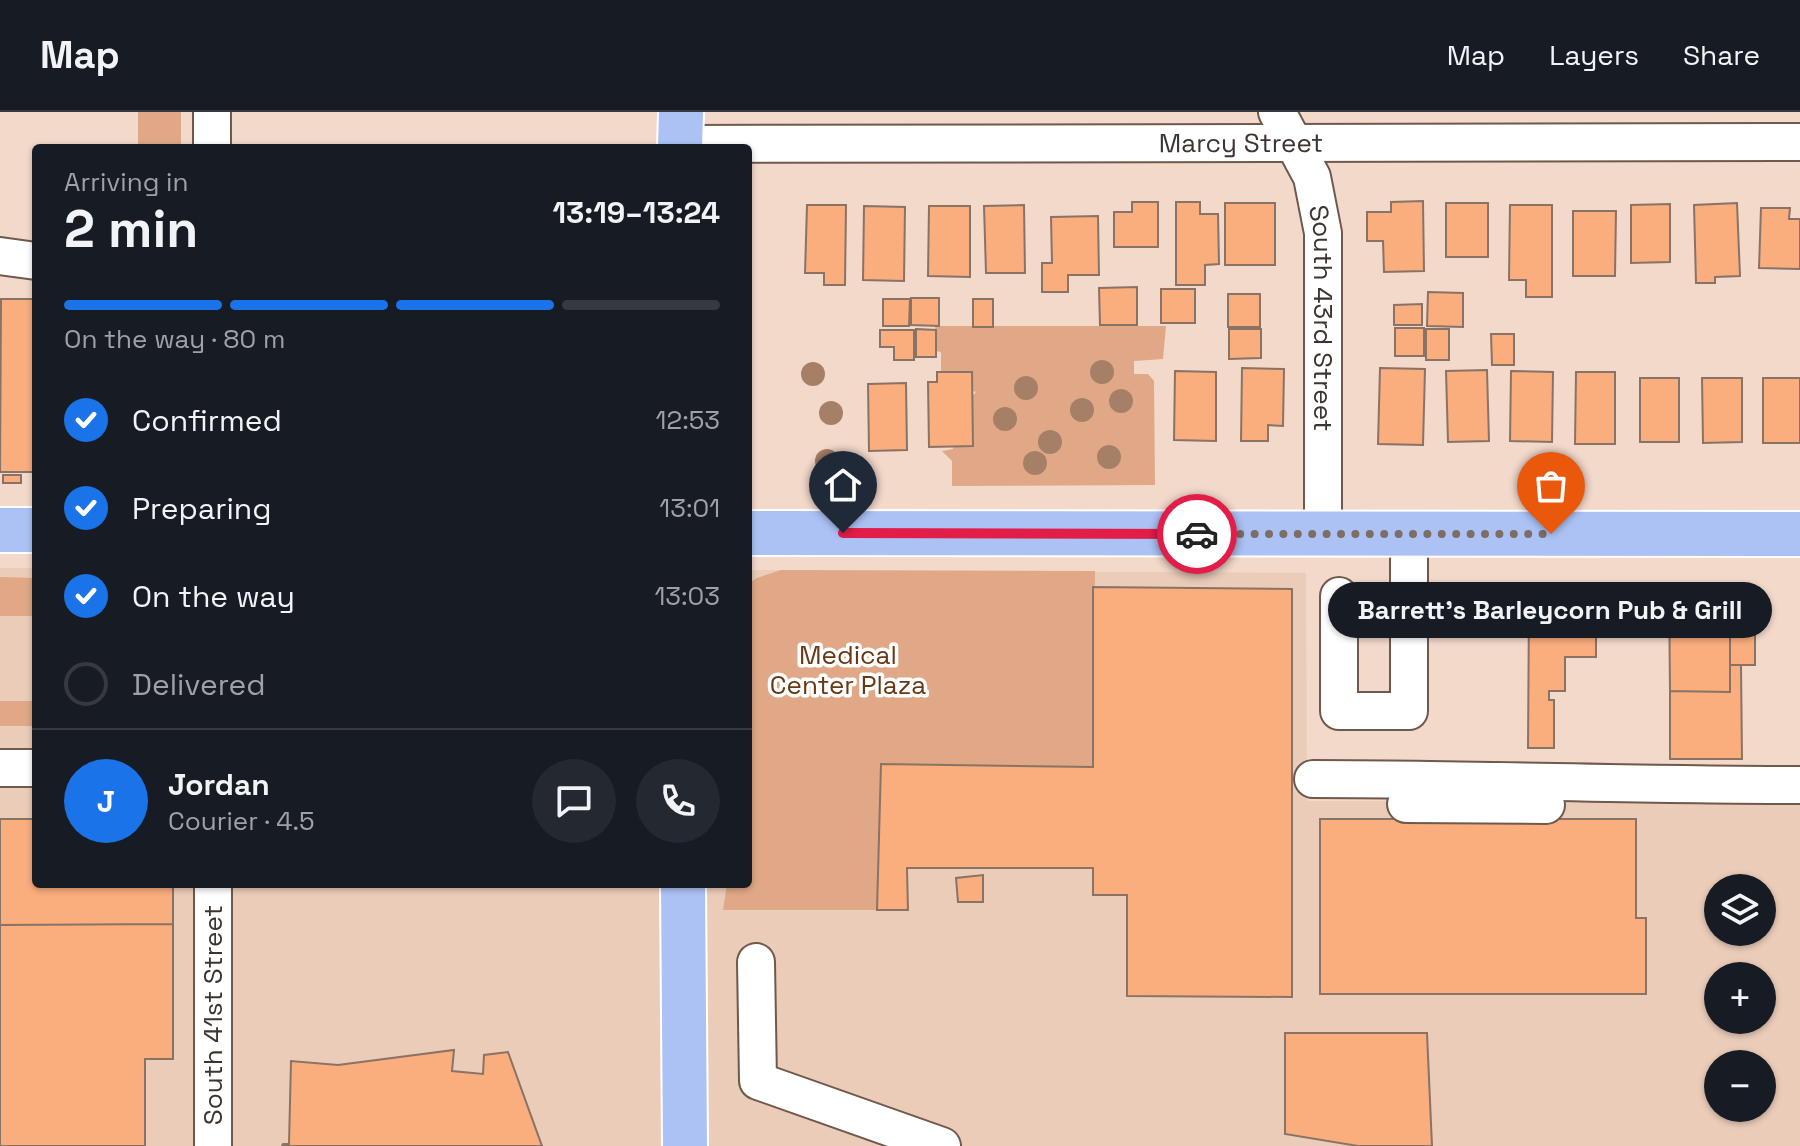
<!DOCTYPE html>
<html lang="en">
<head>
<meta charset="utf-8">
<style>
  body { margin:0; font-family:"Space Grotesk",sans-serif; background:#242831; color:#f1f3f6; height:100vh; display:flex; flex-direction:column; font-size:30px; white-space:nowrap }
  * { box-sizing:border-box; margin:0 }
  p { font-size:26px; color:#9ea1a6 }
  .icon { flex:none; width:44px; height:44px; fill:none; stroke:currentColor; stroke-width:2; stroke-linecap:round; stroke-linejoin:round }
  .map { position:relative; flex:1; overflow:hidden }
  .sheet { position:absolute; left:32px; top:32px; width:720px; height:744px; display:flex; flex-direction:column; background:#171b24; border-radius:8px; box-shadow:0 2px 6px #0004 }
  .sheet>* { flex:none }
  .controls { position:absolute; left:1704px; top:762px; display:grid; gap:16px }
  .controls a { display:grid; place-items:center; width:72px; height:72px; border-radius:50%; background:#171b24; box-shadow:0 2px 6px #0004; font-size:40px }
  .pin { position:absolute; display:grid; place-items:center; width:68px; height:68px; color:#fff; margin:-82px -34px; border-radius:50% 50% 50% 0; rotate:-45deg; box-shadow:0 0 8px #0007 }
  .pin .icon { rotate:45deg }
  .courier { position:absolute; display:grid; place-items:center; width:80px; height:80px; margin:-40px; border:6px solid #e11d48; border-radius:50%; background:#fff; color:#222; box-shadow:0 2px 10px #0007 }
  .bubble { position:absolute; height:56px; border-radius:28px; background:#171b24; box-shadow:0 2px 6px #0004; font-size:26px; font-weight:800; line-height:56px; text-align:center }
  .summary em { font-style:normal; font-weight:800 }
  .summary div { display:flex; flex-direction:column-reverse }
  .summary { display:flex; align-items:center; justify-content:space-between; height:136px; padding:0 32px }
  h1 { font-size:52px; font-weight:800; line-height:60px }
  .bar { display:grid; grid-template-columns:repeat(4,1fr); gap:12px 8px; align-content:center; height:96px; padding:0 32px }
  .bar i { height:10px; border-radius:6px; background:#363941 }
  .bar .on { background:#1a73e8 }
  .bar p { grid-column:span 4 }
  .line { display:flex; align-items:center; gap:20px; padding:0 32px; border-top:2px solid #363941 }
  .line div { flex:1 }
  .round { display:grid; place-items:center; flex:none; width:84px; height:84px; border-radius:42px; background:#242831 }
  ol { padding:0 32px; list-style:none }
  li { display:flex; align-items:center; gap:24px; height:88px }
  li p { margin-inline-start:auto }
  li .icon { padding:8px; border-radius:50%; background:#1a73e8; color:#fff; stroke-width:4 }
  li:last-child { color:#9ea1a6 }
  li i { width:44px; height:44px; border:4px solid #363941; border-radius:50% }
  header { display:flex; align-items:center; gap:48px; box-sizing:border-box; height:112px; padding:0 40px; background:#171b24; border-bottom:2px solid #363941 }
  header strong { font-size:38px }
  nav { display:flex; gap:44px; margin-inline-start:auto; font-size:28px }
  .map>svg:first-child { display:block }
  .built { fill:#ebccb9; fill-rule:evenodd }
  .green { fill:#e0a886 }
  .building { fill:#faad7d; stroke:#897366; stroke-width:2 }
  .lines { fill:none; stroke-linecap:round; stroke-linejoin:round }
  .minor-casing { stroke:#6e594c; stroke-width:40 }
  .major-casing { stroke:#fff; stroke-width:48 }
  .minor { stroke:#fff; stroke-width:36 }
  .major { stroke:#acc2f5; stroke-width:44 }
  .tree { fill:#a68066 }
  .done { stroke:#7d6e65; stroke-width:8; stroke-dasharray:0 14.4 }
  .route { stroke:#e11d48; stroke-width:10 }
  .labels { text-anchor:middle; stroke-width:7; stroke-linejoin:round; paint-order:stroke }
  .street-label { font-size:26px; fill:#3e342f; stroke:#fff }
  .park-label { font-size:26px; fill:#683714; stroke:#fff }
</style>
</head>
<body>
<header>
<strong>Map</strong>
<nav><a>Map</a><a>Layers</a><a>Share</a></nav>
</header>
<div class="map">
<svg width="1800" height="1034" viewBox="0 0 1800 1034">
  <rect width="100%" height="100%" fill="#f2d9ca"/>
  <path class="built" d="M0,456h36v316h712v-314l558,3 1,228h493v345h-1800zM1718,776h44v44h-44zM1718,864h44v44h-44zM1718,952h44v44h-44z"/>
  <path class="green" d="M138,0h43v36h-43z
    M935,214h231l-3,33 -29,2v13h14l6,7 1,104 -203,1v-25l-10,-10 11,-2v-3h20v-51l3,-3 -3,-1 -2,-19h-30v-20l-5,-1z
    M781,458l314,1 -2,196 -212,-3 -4,146h-154l4,-26h21v-300l9,-6z
    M0,465l36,1v38h-36z
    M0,589h36v25h-36z"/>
  <path class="building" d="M1423,89l1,70 -40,1 -1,-31h-16v-29h24v-10z
    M1132,90h26v45h-44v-35h18z
    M1176,90h24v12h18l1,50 -14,1v20h-29z
    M1225,91h50v62h-50z
    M1446,91h42v54h-42z
    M1737,91l3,73 -25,1v6h-19l-2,-78z
    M1670,92v58l-39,1v-58z
    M807,93h39l-1,80h-21v-12h-19z
    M1024,93l1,68h-39l-2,-67z
    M1510,93h42v92h-26v-17h-17z
    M864,94l41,1 -1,74 -41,-1z
    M929,94h41v71l-42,-1z
    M1761,96h29l-1,11h11v50l-41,-1z
    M1573,99h43l-1,65h-42z
    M1098,104l1,59h-31v17h-26v-29h10l-1,-46z
    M1137,175v38h-37l-1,-37z
    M1161,177h34v34h-34z
    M1428,180l35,1v34l-36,-1z
    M1228,182h32v33h-32z
    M911,186h28v28l-28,-1z
    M1,187h35v173h-36z
    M883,187h27l-1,27h-26z
    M973,187h20v28h-20z
    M1422,192v21h-28v-20z
    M1395,216h29v28h-29z
    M916,217l20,1v27h-20z
    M1229,217h32v29l-32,1z
    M1426,217h23v31h-23z
    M880,218h34v30h-20v-13h-14z
    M1491,222h23v31h-22z
    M1242,256l42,1 -1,57 -15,-1v16h-27z
    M1380,256l45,1 -2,76 -45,-1z
    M1487,258l2,71 -41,1 -2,-71z
    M1175,259l41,1v69l-42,-1z
    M1511,259l42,1 -1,70 -42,-1z
    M937,260h35l1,74 -44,1 -1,-65h9z
    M1576,260h39v72h-40z
    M1640,266h39v64h-39z
    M1702,266h40v64l-39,1z
    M1763,266h37v65h-37z
    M906,271l1,67 -38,1 -1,-67z
    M3,363h18v8h-18z
    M1669,474l61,1v105l-60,-1z
    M1093,475l199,2v408l-165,-1v-101h-34v-27h-186l1,42h-31l4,-146 212,3z
    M1730,475h25v78h-25z
    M1565,476v7h31v62h-31v34h-16v9h5v48h-26l1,-148 21,-4v-4z
    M1730,553h11l1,94h-72v-68l60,1z
    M0,707h36v65h137v40l-173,1z
    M1320,707h316v99h10v76h-326z
    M983,763v27h-25l-2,-24z
    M173,812v135h-28v87h-145v-221z
    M1285,921h142l5,113h-74l-73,-12z
    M454,938l-2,21 31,3 1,-19 24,-3 34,94h-260l1,-2h6l2,-83 47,4z"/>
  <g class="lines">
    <g class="minor-casing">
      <g id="minor">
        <path d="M212,0v36"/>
        <path id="s1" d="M1277,0l35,65 11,56v302"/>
        <path id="s2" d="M681,32l1119,-2"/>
        <path d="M0,144l36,5"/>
        <path d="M1339,484v115h70v-176"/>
        <path d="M0,656h36"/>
        <path d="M1313,667c162,0 324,6 487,6"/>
        <path d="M1406,692l140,1"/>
        <path d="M213,772v262"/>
        <path d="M756,850l2,119 184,65"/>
      </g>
    </g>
    <g class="major-casing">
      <path id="major" d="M680,36l1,-36
        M0,418h36
        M748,421l1052,1
        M683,772l2,262"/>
    </g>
    <use href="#minor" class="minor"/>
    <use href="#major" class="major"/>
  </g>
  <g class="tree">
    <circle cx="1102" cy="260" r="12"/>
    <circle cx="813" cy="262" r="12"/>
    <circle cx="1026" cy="276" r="12"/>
    <circle cx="1121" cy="289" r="12"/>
    <circle cx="1082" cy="298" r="12"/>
    <circle cx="831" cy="301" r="12"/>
    <circle cx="1005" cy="307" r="12"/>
    <circle cx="1050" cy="330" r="12"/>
    <circle cx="1109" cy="345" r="12"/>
    <circle cx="827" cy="349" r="12"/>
    <circle cx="1035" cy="351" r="12"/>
  </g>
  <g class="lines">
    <path class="done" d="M1197,422h354"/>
    <path class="route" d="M843,421l354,1"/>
  </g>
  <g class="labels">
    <g class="street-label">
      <text dy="9" stroke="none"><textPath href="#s2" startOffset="560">Marcy Street</textPath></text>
      <text dy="9" stroke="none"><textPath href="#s1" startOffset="216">South 43rd Street</textPath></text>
      <text transform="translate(213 903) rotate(-90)" y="9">South 41st Street</text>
    </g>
    <g class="park-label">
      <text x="848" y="552">Medical<tspan x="848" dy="30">Center Plaza</tspan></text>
    </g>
  </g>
</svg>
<div class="controls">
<a><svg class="icon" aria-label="layers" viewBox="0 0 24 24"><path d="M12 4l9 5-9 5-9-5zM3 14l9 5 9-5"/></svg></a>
<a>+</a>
<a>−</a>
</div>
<div class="pin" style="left:1551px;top:422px;background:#ea580c"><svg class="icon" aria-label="bag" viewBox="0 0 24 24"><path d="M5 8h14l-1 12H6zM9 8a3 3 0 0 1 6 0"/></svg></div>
<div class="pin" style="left:843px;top:421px;background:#1f2937"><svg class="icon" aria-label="home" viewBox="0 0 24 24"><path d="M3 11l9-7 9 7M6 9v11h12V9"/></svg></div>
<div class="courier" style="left:1197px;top:422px"><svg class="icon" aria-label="car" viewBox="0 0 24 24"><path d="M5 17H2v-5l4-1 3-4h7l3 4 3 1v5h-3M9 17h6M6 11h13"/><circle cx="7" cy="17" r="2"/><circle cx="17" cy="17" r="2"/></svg></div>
<div class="bubble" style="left:1328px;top:470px;width:444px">Barrett's Barleycorn Pub &amp; Grill</div>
<section class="sheet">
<div class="summary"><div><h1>2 min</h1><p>Arriving in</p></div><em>13:19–13:24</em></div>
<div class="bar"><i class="on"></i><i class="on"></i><i class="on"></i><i></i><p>On the way · 80 m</p></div>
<ol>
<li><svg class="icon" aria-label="check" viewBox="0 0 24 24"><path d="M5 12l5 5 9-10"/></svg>Confirmed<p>12:53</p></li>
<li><svg class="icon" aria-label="check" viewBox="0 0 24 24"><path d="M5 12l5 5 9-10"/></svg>Preparing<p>13:01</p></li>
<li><svg class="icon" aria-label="check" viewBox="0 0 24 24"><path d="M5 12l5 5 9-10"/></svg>On the way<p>13:03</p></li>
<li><i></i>Delivered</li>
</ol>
<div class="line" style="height:144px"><b class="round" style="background:#1a73e8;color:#fff">J</b><div><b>Jordan</b><p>Courier · 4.5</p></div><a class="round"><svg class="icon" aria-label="chat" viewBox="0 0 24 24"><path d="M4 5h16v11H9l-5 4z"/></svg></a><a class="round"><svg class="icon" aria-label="phone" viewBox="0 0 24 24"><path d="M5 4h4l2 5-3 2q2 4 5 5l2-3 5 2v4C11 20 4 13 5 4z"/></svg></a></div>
</section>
</div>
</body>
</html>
